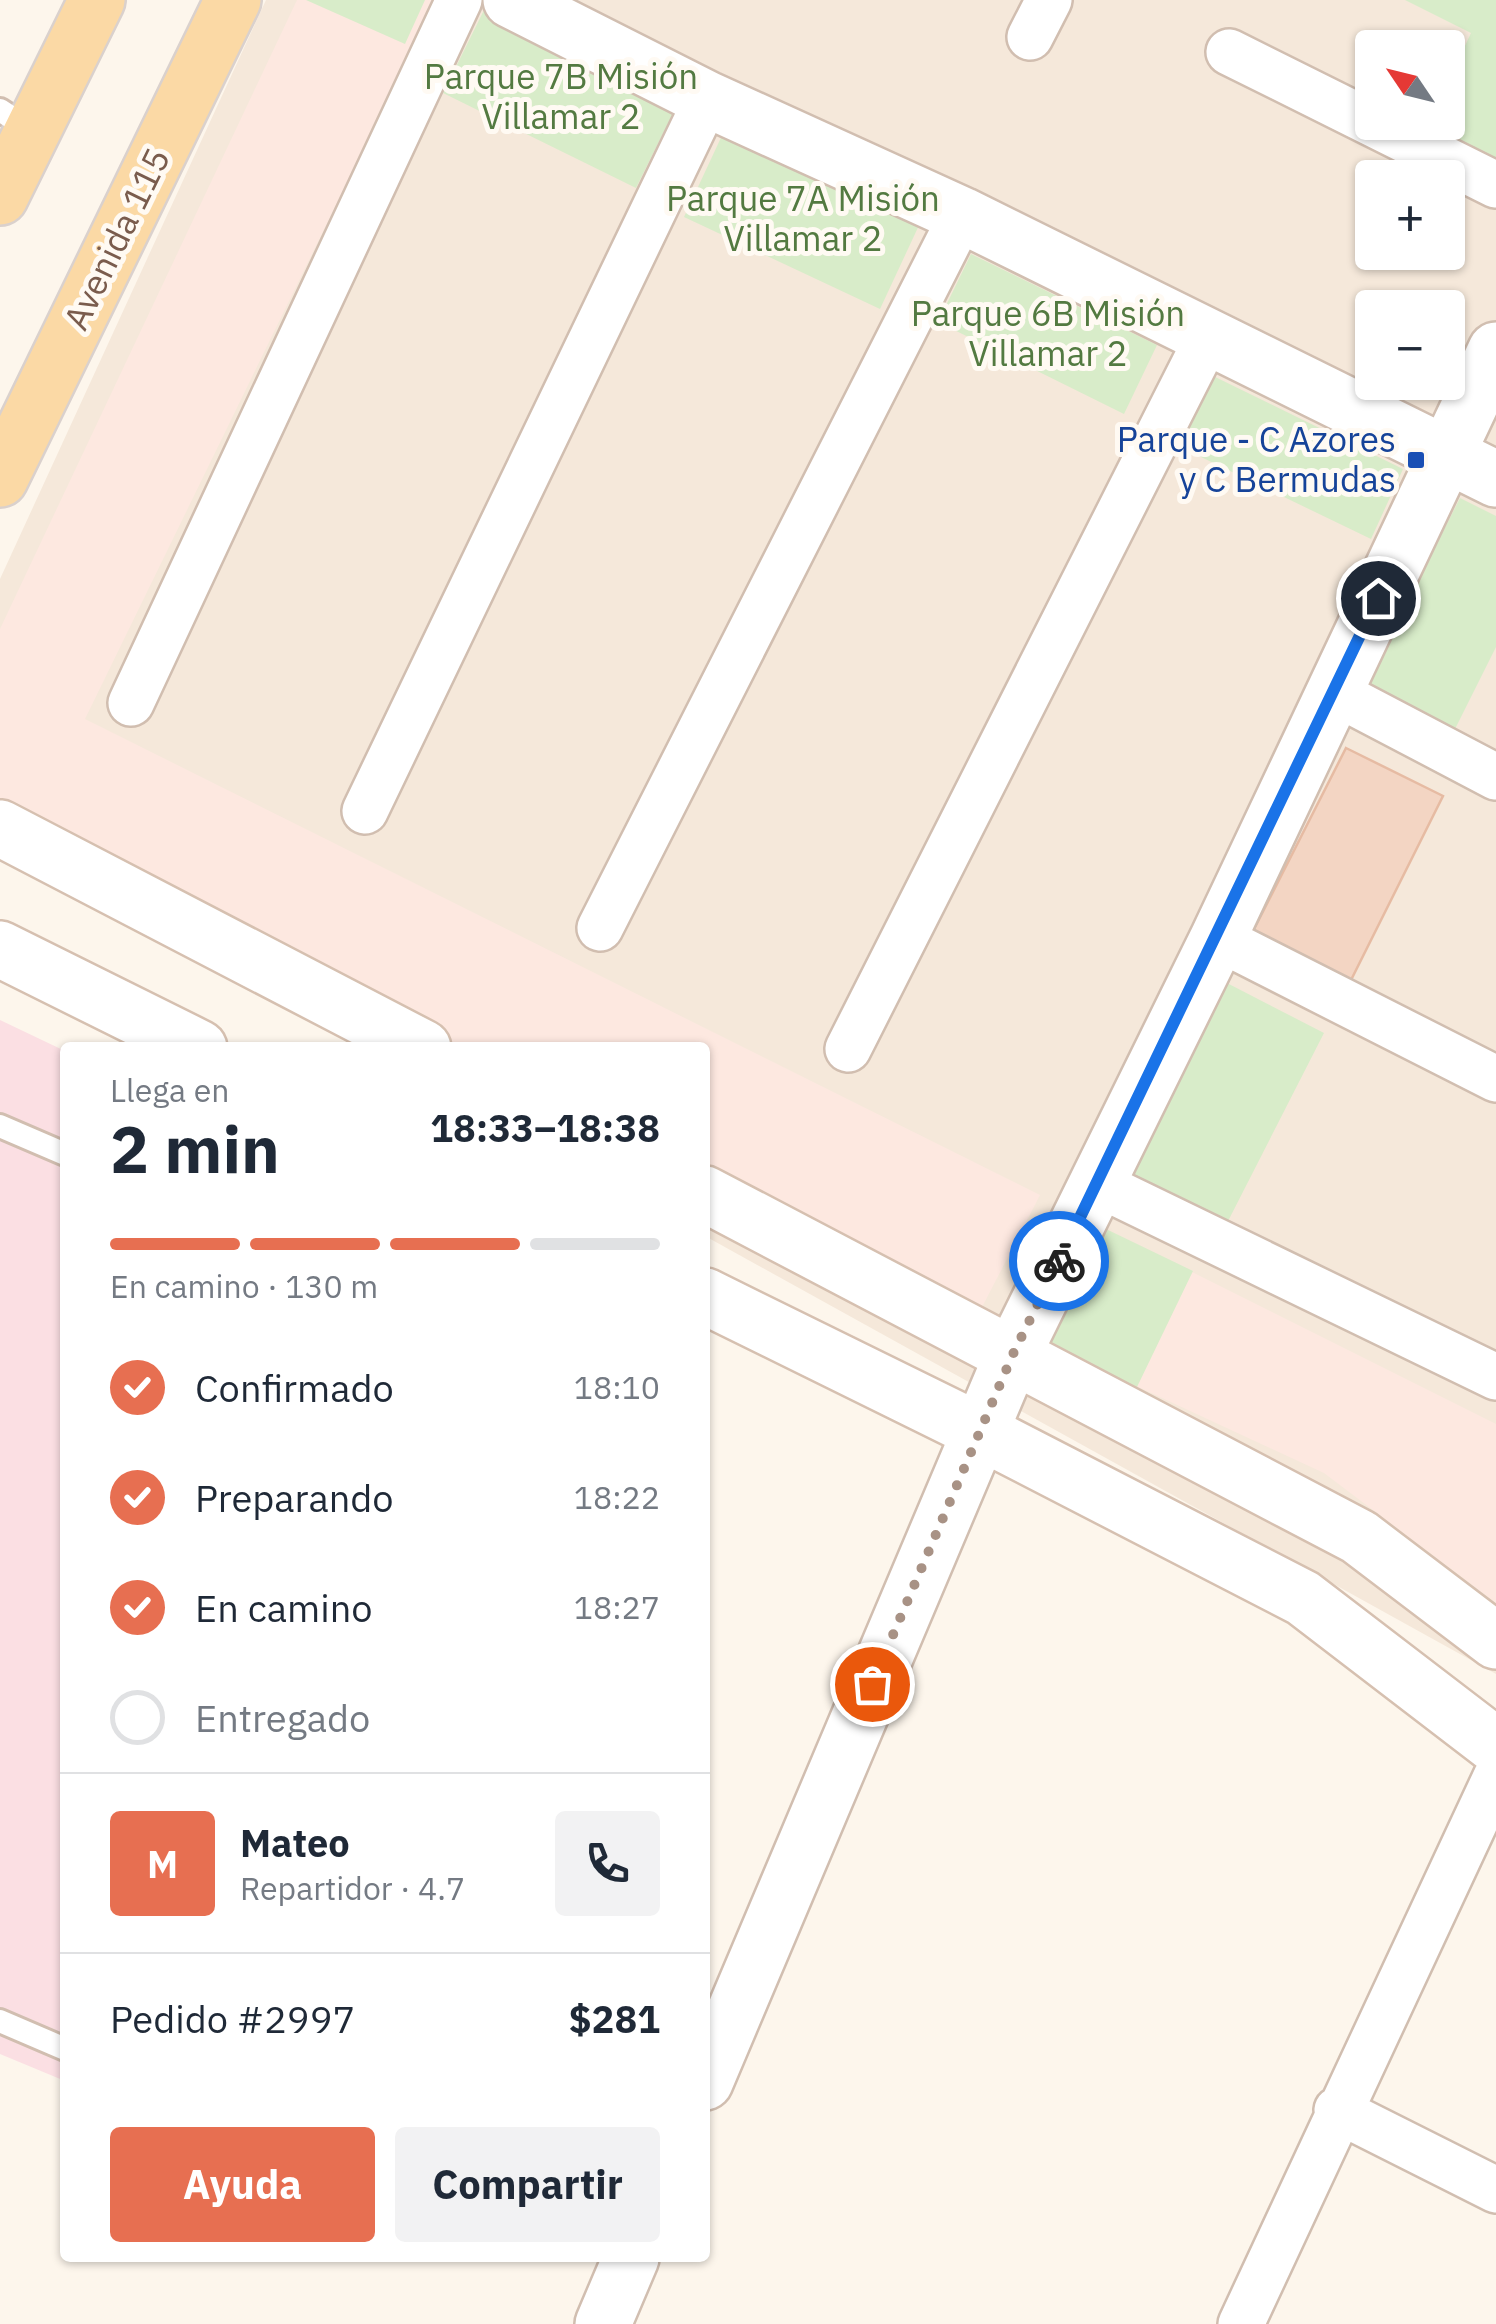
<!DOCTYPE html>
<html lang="es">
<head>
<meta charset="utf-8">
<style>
  body { margin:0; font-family:"IBM Plex Sans",sans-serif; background:#f2f2f3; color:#1f2937; height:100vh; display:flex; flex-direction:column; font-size:38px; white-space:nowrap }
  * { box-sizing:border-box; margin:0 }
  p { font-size:32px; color:#747a83 }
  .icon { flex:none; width:55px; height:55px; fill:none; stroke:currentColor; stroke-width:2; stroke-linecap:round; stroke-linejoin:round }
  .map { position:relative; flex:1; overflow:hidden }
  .details { position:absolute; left:60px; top:1042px; width:650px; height:1220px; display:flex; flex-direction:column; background:#fff; border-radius:10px; box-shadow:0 2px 8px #0004 }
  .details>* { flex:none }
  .needle { width:65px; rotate:305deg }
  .fabs { position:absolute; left:1355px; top:30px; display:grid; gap:20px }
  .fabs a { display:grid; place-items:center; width:110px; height:110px; border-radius:10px; background:#fff; box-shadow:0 2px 8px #0004; font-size:50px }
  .pin { position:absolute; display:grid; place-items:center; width:85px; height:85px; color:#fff; margin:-42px; border:5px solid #fff; border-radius:50%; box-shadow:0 2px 10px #0007 }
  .courier { position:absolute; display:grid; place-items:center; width:100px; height:100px; margin:-50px; border:8px solid #1a73e8; border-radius:50%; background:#fff; color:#222; box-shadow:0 2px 12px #0007 }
  .overview em { font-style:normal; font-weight:700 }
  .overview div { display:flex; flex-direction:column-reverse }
  .overview { display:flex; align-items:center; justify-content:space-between; height:170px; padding:0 50px }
  h1 { font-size:65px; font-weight:700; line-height:75px }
  .bar { display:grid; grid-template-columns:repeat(4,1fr); gap:15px 10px; align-content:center; height:120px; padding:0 50px }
  .bar i { height:12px; border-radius:8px; background:#e0e1e3 }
  .bar .active { background:#e76f51 }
  .bar p { grid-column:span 4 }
  .line { display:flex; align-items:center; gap:25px; padding:0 50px; border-top:2px solid #e0e1e3 }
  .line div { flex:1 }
  .round { display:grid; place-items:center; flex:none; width:105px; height:105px; border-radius:10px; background:#f2f2f3 }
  ol { padding:0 50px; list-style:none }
  li { display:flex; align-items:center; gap:30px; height:110px }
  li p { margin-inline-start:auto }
  li .icon { padding:10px; border-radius:50%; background:#e76f51; color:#fff; stroke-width:4 }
  li:last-child { color:#747a83 }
  li i { width:55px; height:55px; border:5px solid #e0e1e3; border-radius:50% }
  .action { display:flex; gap:20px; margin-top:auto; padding:20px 50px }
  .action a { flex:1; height:115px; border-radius:10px; background:#e76f51; color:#fff; font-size:40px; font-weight:700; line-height:115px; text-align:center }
  .action a+a { background:#f2f2f3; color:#1f2937 }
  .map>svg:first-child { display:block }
  .residential { fill:#f5e8da; fill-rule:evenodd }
  .commercial { fill:#fde8e0 }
  .medical { fill:#fbdfe3 }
  .green { fill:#d8ecc9 }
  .building { fill:#f3d5c3; stroke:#e6bba3; stroke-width:2.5 }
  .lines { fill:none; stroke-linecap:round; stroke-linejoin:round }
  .service-casing { stroke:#d1beb0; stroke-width:28 }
  .minor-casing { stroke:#d1beb0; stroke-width:50 }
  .tertiary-casing { stroke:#d1beb0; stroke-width:60 }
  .secondary-casing { stroke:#d6c0b0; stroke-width:60 }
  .primary-casing { stroke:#dad1cd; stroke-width:60 }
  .service { stroke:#fff; stroke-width:22 }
  .minor { stroke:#fff; stroke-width:45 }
  .tertiary { stroke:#fff; stroke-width:55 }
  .secondary { stroke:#fff; stroke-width:55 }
  .primary { stroke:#fbd9a5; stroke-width:55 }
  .done { stroke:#a89285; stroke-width:10; stroke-dasharray:0 18 }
  .route { stroke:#1a73e8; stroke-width:12 }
  .transit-dot { fill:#1a4fb4; stroke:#fffaf3; stroke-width:4 }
  .labels { text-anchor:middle; stroke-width:10; stroke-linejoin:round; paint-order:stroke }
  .park-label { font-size:35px; fill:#537a41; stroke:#fffaf3 }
  .street-label { font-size:35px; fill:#7a5c4d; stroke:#fffaf3 }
  .transit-label { font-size:35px; fill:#164399; stroke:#fffaf3; text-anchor:end }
</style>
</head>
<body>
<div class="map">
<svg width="1496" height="2324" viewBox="0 0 1496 2324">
  <rect width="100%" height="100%" fill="#fdf6ec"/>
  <path class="residential" d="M266,0h1230v1674l-791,-438v-188l-705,-201v-268zM1372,48h76v74h-76zM1372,178h76v74h-76zM1372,308h76v74h-76z"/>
  <path class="commercial" d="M297,0h139l-351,719 955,476 -75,145 -260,-138v-154l-293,-1 -412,-218v-200z
    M1104,1228l392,196v179l-172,-130 -276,-128z"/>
  <path class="medical" d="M0,1020l65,31v1030l-65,-27z"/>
  <path class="green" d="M306,0h119l-20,44z
    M1405,0h91v175l-76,-37 8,-15 20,-1v-40l23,-49z
    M486,6l193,95 -43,87 -193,-95z
    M725,129l196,92 -41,88 -196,-92z
    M971,254l186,91 -33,69 -186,-92z
    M1207,373l196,96 -32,70 -199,-96z
    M1460,498l36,18v131l-44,88 -89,-46z
    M1225,982l99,51 -99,194 -99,-50z
    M1104,1228l89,43 -56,116 -89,-42z"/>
  <path class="building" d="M1346,748l97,48 -97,194 -98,-49z"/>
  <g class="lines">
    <g class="service-casing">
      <path id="service" d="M0,110l32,21
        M0,1126l65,28
        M0,2021l65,28"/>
    </g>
    <g class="minor-casing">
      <path id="minor" d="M1030,37l19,-37
        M1229,52l267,133
        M1334,692l162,85
        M131,703l328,-703
        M365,811l342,-712
        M600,928l362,-713
        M1218,938l278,141
        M848,1049l360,-712
        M1098,1184l398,193
        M1337,2110l159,80
        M1241,2324l255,-547"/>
    </g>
    <g class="tertiary-casing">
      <path id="tertiary" d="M511,0l196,99 255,116 534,264
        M705,2082l308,-728 205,-416 278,-588
        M603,2324l28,-66"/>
    </g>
    <g class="secondary-casing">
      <path id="secondary" d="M0,828l423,220
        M0,949l199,99
        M705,1194l654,343 137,104
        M705,1296l274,135 324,167 193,148"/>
    </g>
    <g class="primary-casing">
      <path id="primary" d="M0,197l97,-197
        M0,479l233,-479"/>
    </g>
    <use href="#service" class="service"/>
    <use href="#minor" class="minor"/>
    <use href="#tertiary" class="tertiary"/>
    <use href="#secondary" class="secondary"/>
    <use href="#primary" class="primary"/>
  </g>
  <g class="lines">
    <path class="done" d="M872,1684l141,-330 46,-93"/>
    <path class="route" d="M1059,1261l319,-663"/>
  </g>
  <rect class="transit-dot" x="1406" y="450" width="20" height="20" rx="5"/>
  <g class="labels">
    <g class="park-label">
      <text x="561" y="89">Parque 7B Misión<tspan x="561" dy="40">Villamar 2</tspan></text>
      <text x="803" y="211">Parque 7A Misión<tspan x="803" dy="40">Villamar 2</tspan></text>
      <text x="1048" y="326">Parque 6B Misión<tspan x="1048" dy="40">Villamar 2</tspan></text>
    </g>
    <g class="street-label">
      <text transform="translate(117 239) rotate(-64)" y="12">Avenida 115</text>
    </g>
    <g class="transit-label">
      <text x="1396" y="452">Parque - C Azores<tspan x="1396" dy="40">y C Bermudas</tspan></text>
    </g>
  </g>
</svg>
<div class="fabs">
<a><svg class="needle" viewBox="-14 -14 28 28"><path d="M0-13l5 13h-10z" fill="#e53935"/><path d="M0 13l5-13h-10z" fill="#747a83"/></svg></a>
<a>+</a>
<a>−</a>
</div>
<div class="pin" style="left:872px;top:1684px;background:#ea580c"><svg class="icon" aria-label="bag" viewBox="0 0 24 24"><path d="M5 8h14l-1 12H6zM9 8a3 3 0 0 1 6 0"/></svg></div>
<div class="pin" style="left:1378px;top:598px;background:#1f2937"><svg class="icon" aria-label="home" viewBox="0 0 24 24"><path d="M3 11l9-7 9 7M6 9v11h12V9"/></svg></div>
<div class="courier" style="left:1059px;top:1261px"><svg class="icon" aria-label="bike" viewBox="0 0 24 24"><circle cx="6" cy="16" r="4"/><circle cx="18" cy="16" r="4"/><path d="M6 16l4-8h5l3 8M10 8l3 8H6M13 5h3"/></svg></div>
<section class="details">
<div class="overview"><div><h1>2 min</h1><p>Llega en</p></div><em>18:33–18:38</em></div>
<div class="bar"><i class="active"></i><i class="active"></i><i class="active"></i><i></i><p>En camino · 130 m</p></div>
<ol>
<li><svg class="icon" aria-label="check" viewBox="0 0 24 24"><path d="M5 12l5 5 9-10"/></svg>Confirmado<p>18:10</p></li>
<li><svg class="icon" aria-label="check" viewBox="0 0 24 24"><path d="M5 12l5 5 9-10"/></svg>Preparando<p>18:22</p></li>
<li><svg class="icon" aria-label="check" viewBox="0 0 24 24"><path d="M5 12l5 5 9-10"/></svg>En camino<p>18:27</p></li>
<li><i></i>Entregado</li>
</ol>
<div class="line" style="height:180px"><b class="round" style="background:#e76f51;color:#fff">M</b><div><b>Mateo</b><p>Repartidor · 4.7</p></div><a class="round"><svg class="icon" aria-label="phone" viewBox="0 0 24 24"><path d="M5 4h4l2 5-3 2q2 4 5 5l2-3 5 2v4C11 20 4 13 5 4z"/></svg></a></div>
<div class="line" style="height:130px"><div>Pedido #2997</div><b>$281</b></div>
<div class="action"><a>Ayuda</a><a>Compartir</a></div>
</section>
</div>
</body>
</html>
